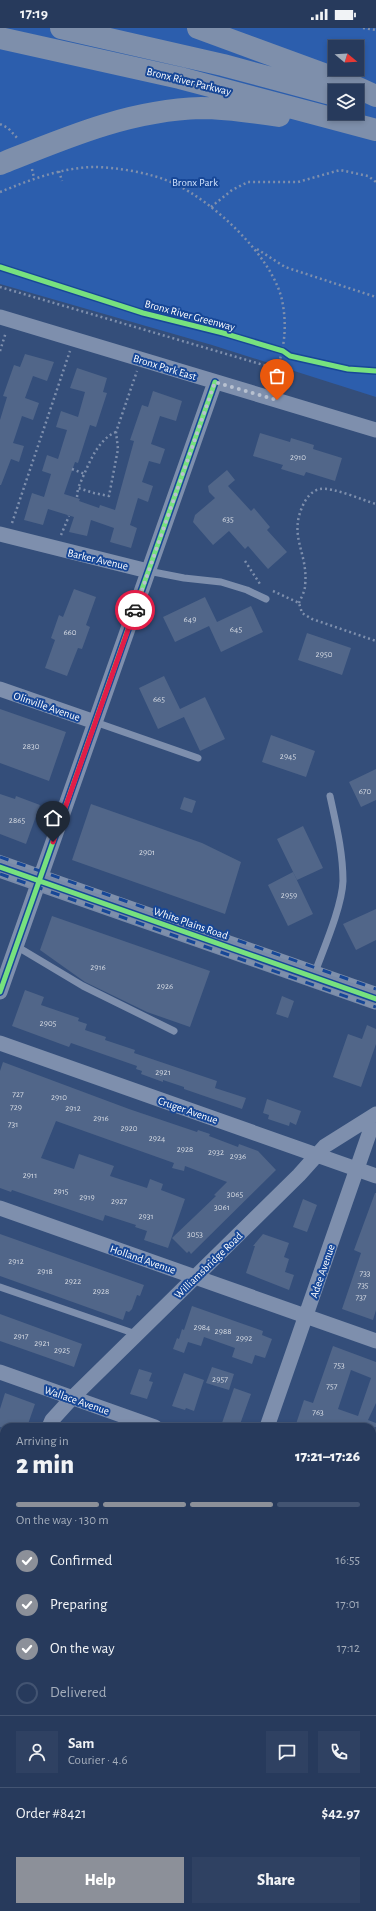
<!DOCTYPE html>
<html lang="en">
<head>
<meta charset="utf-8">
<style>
  body { margin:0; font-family:"Alegreya Sans",sans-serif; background:#2f4162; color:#f1f3f6; height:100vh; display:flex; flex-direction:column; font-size:15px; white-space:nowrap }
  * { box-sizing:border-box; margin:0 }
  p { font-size:13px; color:#a4adbb }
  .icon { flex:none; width:22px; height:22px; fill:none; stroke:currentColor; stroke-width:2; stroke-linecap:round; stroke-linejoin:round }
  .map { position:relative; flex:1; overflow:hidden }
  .drawer { position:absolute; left:0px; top:1395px; width:376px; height:488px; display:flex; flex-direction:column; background:#273a5c; border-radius:12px 12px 0 0; box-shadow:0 2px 6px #0003,0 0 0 1px #435472 }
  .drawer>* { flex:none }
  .needle { width:26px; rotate:108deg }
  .tools { position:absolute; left:328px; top:12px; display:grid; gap:8px }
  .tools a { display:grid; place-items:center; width:36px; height:36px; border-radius:0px; background:#273a5c; box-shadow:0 2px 6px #0003,0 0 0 1px #435472; font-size:20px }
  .pin { position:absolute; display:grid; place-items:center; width:34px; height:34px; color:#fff; margin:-41px -17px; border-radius:50% 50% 50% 0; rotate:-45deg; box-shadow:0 0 4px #0007 }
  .pin .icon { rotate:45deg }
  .courier { position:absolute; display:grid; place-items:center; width:40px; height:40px; margin:-20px; border:3px solid #e11d48; border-radius:50%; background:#fff; color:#222; box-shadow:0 1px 5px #0007 }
  .head em { font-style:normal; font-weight:800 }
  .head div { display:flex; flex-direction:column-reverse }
  .head { display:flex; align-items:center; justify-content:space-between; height:68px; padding:0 16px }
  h1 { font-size:26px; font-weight:800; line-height:30px }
  .bar { display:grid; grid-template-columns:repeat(4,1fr); gap:6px 4px; align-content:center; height:48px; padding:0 16px }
  .bar i { height:5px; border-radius:3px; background:#435472 }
  .bar .on { background:#8c9099 }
  .bar p { grid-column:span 4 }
  .line { display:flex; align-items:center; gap:10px; padding:0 16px; border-top:1px solid #435472 }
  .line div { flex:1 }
  .round { display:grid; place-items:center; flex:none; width:42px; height:42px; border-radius:0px; background:#2f4162 }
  ol { padding:0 16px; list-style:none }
  li { display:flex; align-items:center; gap:12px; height:44px }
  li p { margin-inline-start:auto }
  li .icon { padding:4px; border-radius:50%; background:#8c9099; color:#fff; stroke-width:4 }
  li:last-child { color:#a4adbb }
  li i { width:22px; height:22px; border:2px solid #435472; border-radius:50% }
  .primary-button { display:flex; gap:8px; margin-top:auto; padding:8px 16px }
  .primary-button a { flex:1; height:46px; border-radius:0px; background:#8c9099; color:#fff; font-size:16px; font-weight:800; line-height:46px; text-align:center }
  .primary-button a+a { background:#2f4162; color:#f1f3f6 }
  .status { display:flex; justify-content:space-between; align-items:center; height:28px; padding:0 20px; background:#273a5c; direction:ltr }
  .status svg { height:11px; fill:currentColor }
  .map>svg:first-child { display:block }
  .green { fill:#2c5ead; fill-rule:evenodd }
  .building { fill:#516689; fill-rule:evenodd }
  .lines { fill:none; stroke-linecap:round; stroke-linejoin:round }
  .path { stroke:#7e8fad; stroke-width:2.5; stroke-dasharray:2 3; stroke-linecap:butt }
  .lane { stroke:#7e8fad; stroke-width:7 }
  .street { stroke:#7e8fad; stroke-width:15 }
  .secondary { stroke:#798aa8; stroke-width:21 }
  .highway { stroke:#7e8fab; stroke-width:22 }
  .rail-casing { stroke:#7e8fab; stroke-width:4.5 }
  .rail { stroke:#174797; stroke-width:3; stroke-dasharray:9; stroke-linecap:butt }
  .cycleway-casing { stroke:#174797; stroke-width:8 }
  .cycleway { stroke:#77e17e; stroke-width:5 }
  .done { stroke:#b8c1d0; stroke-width:4; stroke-dasharray:0 7.2 }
  .route { stroke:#e11d48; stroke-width:5 }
  .labels { text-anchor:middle; stroke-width:4; stroke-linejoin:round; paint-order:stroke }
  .number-label { font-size:9px; fill:#d4d9e2 }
  .street-label { font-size:11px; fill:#fff; stroke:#174797 }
  .park-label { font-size:11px; fill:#d1e2fc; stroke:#174797 }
</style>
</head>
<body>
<div class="status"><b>17:19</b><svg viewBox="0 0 49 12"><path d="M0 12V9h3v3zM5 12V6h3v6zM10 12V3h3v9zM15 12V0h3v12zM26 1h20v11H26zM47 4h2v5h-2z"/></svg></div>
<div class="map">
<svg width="376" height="1883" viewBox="0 0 376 1883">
  <rect width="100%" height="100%" fill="#344e7a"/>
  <path class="green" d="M0,0h376v369l-164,-52 -212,-61zM335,19h22v22h-22zM335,63h22v22h-22z"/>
  <path class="building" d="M25,326l29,8 -7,19 -14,-5 -8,22 14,5 -6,17 -11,-4 -9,27 11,3 -5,16 -8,-3 -10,26h-1v-65l7,-23 -4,-1 11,-31 6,2z
    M77,340l30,10 -4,14 4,1 -11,34 -6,-2 -12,38 -3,-1 -11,32 16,5 -1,2 20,7 1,-3 15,5 19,-69 -4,-1 12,-35 6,2 5,-16 29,10 -6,20 -16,-5 -9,28 14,5 -5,15 -11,-3 -7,21 11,4 -5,16 -10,-4 -8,27 7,3 -6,20 -21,-6 4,-14 -23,-8 -4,16 -18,-4 5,-15 -26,-8 -5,16 -19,-5 8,-27 12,4 7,-23 -9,-3 5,-16 11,4 9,-29 -11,-3 5,-16 17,6 7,-25 -15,-4z
    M260,405l30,9 1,-4 23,7 -1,4 29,9 -7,23 -29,-9 -2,4 -23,-7 2,-4 -30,-9z
    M227,442l8,10 -7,6 23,25 3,-3 16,19 -3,3 20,22 -19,17 -20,-23 -3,3 -16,-18 -16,14 -20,-23 2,-7 20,-17 -6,-6 -1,-6z
    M74,561l22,8 -10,28 4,2 -8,22 -4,-1 -11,28 -22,-8 10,-28 -4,-2 8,-23 4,2z
    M205,569l12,25 34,-16 12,26 -42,20 -12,-26 -34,16 -12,-25z
    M307,605l44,15 -9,27 -44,-15z
    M164,648l16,33 25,-12 20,42 -25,12 -16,-34 -26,12 -19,-41z
    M0,681l66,23 -17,49 -49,-18z
    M271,707l44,16 -9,26 -44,-15z
    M376,741v31l-15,7 -12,-25z
    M0,766l15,5 1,-3 24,9 -14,39 -26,-10z
    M184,769l12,4 -4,12 -12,-4z
    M91,776l111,39 39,19 -16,52 -153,-54z
    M303,798l20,42 -26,12 -20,-41z
    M293,844l20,42 -25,12 -20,-41z
    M376,881v31l-20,10 -13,-26z
    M52,888l158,55 -20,56 -43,-15 -62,-30 -45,-32z
    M25,962l19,7 -3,8 38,13 -1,3 9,3 -2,6 21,7 -1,3 30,10 -1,3 83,28 -2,7 31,10 -4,11 -58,-20v-2l-21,-7v2l-22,-8 1,-3 -6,-2 1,-3 -66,-23 -2,4 -57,-21z
    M282,968l12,5 -6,17 -12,-4z
    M367,997l9,4v15l-15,43 -28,-10 15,-43 14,5z
    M3,1034l126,47 68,23 1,-2 12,4 -1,2 29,11 1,-3 19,7 18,19 -85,84 -2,-3 -2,2 -15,-15 44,-42 -2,-1 13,-13 -42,-16 -1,5 -12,-3 2,-5 -90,-32 -28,-10 -15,37 33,11 5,-15 35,12 -4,10 37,12 3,-9 13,5 -2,6 24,9 -17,49 -24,-8 3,-9 -12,-4 1,-2 -31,-10 -2,6 -91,-31 -1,2 -11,-4v-117z
    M267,1071l34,12 -5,14 -6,-3 -1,4 -21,-7 1,-4 -6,-2z
    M375,1165h1v117l-3,10 -31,-11 19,-56 -7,-3z
    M303,1171l14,6 -10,27 -14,-5z
    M0,1206l144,51 -4,11 -3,-1 -5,14 -3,3 -3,-1 -3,9 -123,-44z
    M263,1206l26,9 -5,14 5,2 -4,13 9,3 -5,15 -43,-17 9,-27h-2z
    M192,1278l71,25 -1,4 10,4 -7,19 -10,-3 -3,9 -20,-7 3,-9 -31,-11 -3,9 -13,-4 -4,11 -11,-4 4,-11 2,1 3,-10 2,1z
    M0,1286l82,30 -8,23 -74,-26z
    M333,1318l43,16v41l-8,17 8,3v4h-81l9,-27 9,3zM351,1342l20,8 -13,38 -20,-7z
    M212,1339l22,7 -5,16 -23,-7z
    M139,1341l13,4 -3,8 4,1 -6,17 -17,-5z
    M184,1345l20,7 -10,31 -8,-3 -1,2 -13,-4z
    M234,1360l17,6 -12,33h-17l1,-4h-1z
    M5,1365l30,11 -8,23h-27v-18z"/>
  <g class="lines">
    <path class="path" d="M363,0l13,2
      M0,96l8,4 10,11
      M32,141l2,9
      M59,143l3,10
      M0,164c30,-12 60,-24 93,-25 23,0 59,6 80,16 41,19 99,73 109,117 5,24 3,46 -5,69l-277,-82
      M211,179l21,-17 16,-8h50l42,-12 28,6 8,6
      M257,221l28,18 91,30
      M0,323l6,-19
      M116,404c-20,8 -29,37 -38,56l16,5 15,3 9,-47 -2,-17 21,-61
      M72,441l13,5
      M77,469l1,-9
      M12,495l58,-172
      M61,507l8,-19
      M245,533l15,23
      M273,563l26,12 3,10 10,6 64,22
      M299,575c2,-5 6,-12 6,-17 4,-34 -18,-49 -1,-83 3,-6 9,-13 16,-14 14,-2 42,11 56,15"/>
    <path class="lane" d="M148,543l36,7 37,4 26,8 19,9
      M95,694l103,36
      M16,918l67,40 91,45
      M314,947c9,-25 28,-68 29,-94 0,-29 -7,-57 -13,-85
      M0,1259l136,47"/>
    <path class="street" d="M0,289l376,113
      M0,506l148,37
      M0,661l95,33
      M0,964l215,-610
      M0,1015l376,133
      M0,1180l376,133
      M0,1344l155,55
      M49,1399l3,-7 20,-22 227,-223 26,-29 51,-32
      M267,1399l109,-313
      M372,1476l4,1
      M0,1649l4,-2
      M0,1675l4,2
      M372,1805l4,1"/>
    <path class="secondary" d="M0,839l376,132
      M0,1509l4,2
      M372,1640l4,2
      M0,1851l4,2
      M78,1879l11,4"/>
    <path class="highway" d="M61,0l162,37 112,30
      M198,0l145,53 33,15
      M0,10l180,40 196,52
      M0,136c65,-26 129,-54 201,-56 26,0 52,4 78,8"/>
    <g class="rail-casing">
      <path id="rail" d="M0,829l376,132
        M0,839l376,131
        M0,846l376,133"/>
    </g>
    <use href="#rail" class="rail"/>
    <g class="cycleway-casing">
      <path id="cycleway" d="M0,239l143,46 80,20 60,18 7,5 58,13 28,2
        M0,839l376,132
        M0,964l215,-610"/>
    </g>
    <use href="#cycleway" class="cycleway"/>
  </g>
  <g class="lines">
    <path class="done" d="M135,582l80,-228 62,18"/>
    <path class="route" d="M53,814l82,-232"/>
  </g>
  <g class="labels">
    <g class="number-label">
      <text x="298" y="432">2910</text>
      <text x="228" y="494">635</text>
      <text x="190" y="594">649</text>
      <text x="236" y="604">645</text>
      <text x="70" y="607">660</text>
      <text x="324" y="629">2950</text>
      <text x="159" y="674">665</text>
      <text x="31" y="721">2830</text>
      <text x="288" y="731">2945</text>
      <text x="365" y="766">670</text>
      <text x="17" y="795">2865</text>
      <text x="147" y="827">2901</text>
      <text x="289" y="870">2959</text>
      <text x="98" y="942">2916</text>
      <text x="165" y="961">2926</text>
      <text x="48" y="998">2905</text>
      <text x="163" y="1047">2921</text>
      <text x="18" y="1069">727</text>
      <text x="59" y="1072">2910</text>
      <text x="16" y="1082">729</text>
      <text x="73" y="1083">2912</text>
      <text x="101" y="1093">2916</text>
      <text x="13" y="1099">731</text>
      <text x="129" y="1103">2920</text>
      <text x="157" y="1113">2924</text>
      <text x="185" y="1124">2928</text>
      <text x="216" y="1127">2932</text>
      <text x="238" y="1131">2936</text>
      <text x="30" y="1150">2911</text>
      <text x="61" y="1166">2915</text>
      <text x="235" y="1169">3065</text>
      <text x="87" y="1172">2919</text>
      <text x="119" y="1176">2927</text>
      <text x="222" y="1182">3061</text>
      <text x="146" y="1191">2931</text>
      <text x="195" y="1209">3053</text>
      <text x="16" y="1236">2912</text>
      <text x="45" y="1246">2918</text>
      <text x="365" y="1248">733</text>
      <text x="73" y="1256">2922</text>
      <text x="363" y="1260">735</text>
      <text x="101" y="1266">2928</text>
      <text x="361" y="1272">737</text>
      <text x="202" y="1302">2984</text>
      <text x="223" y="1306">2988</text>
      <text x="21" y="1311">2917</text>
      <text x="244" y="1313">2992</text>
      <text x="42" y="1318">2921</text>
      <text x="62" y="1325">2925</text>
      <text x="339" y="1340">753</text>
      <text x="220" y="1354">2957</text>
      <text x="332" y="1361">757</text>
      <text x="318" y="1387">763</text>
    </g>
    <g class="street-label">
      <text transform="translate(189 53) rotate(14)" y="4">Bronx River Parkway</text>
      <text transform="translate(190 287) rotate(15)" y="4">Bronx River Greenway</text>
      <text transform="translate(165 339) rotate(17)" y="4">Bronx Park East</text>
      <text transform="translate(98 531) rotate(13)" y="4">Barker Avenue</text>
      <text transform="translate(47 678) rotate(19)" y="4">Olinville Avenue</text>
      <text transform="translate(191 895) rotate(19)" y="4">White Plains Road</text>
      <text transform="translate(188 1082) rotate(19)" y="4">Cruger Avenue</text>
      <text transform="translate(143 1231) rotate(19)" y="4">Holland Avenue</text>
      <text transform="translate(208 1237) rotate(-44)" y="4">Williamsbridge Road</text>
      <text transform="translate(322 1243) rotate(-71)" y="4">Adee Avenue</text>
      <text transform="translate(77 1372) rotate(19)" y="4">Wallace Avenue</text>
    </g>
    <g class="park-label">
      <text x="195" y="158">Bronx Park</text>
    </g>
  </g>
</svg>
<div class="tools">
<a><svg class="needle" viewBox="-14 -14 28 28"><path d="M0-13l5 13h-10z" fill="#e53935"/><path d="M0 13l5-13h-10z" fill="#a4adbb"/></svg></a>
<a><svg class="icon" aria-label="layers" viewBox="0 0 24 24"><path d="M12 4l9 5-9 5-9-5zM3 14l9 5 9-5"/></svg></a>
</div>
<div class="pin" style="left:277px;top:372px;background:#ea580c"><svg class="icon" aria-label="bag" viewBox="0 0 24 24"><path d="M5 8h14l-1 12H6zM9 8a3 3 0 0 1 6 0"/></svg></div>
<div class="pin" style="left:53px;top:814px;background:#1f2937"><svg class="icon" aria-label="home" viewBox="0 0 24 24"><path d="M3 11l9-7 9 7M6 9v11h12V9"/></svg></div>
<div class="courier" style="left:135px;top:582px"><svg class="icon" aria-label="car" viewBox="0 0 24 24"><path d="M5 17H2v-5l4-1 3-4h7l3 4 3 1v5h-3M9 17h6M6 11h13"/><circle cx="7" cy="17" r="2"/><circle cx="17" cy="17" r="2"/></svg></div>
<section class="drawer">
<div class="head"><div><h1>2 min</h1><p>Arriving in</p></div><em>17:21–17:26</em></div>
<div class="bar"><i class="on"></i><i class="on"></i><i class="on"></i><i></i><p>On the way · 130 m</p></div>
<ol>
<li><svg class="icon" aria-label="check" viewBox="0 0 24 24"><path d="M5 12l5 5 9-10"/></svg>Confirmed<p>16:55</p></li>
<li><svg class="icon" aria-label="check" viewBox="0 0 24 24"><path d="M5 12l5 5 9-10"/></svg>Preparing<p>17:01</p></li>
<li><svg class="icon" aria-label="check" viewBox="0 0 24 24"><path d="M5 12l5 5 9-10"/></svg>On the way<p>17:12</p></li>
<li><i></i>Delivered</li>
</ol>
<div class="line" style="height:72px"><a class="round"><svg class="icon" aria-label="person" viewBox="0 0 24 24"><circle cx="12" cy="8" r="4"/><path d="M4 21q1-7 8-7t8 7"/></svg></a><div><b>Sam</b><p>Courier · 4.6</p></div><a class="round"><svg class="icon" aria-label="chat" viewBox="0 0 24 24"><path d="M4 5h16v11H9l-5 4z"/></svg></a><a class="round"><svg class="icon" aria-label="phone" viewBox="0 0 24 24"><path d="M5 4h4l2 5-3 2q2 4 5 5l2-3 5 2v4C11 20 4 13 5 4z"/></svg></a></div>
<div class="line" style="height:52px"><div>Order #8421</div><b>$42.97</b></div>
<div class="primary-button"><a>Help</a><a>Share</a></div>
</section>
</div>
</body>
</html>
